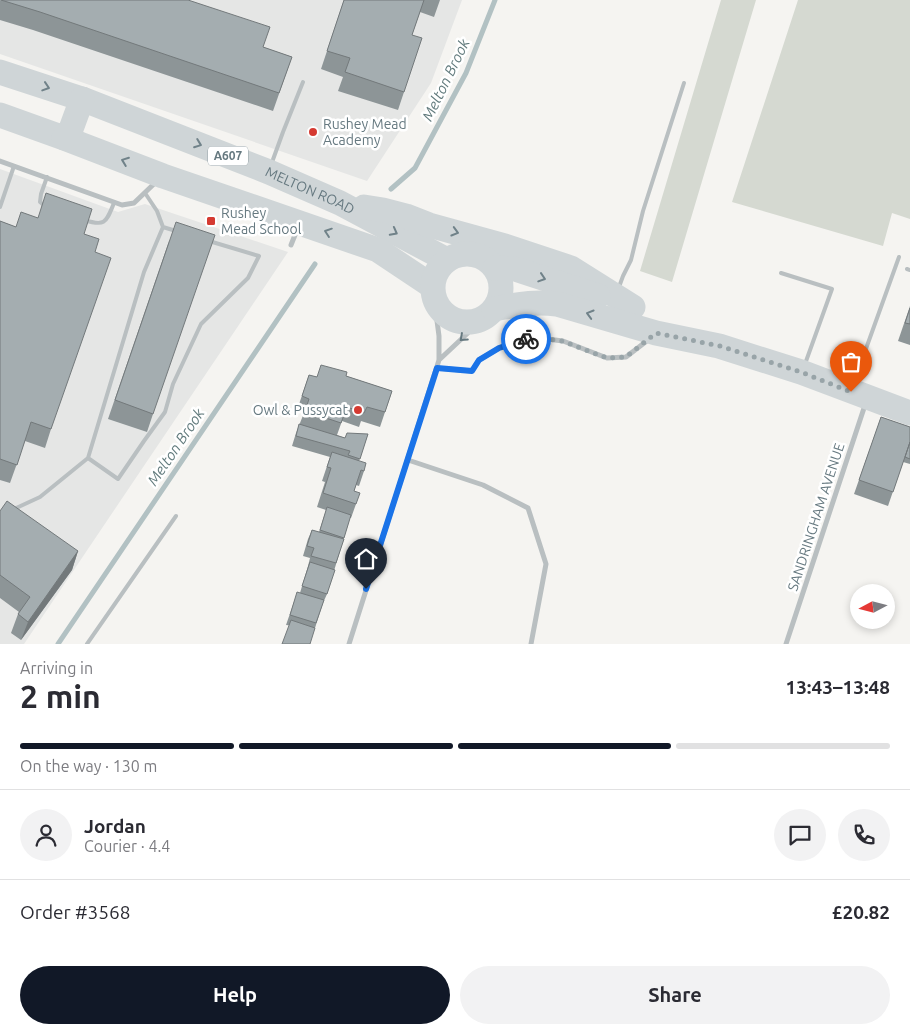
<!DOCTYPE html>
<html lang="en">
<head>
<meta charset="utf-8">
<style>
  body { margin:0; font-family:Ubuntu,sans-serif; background:#f2f2f3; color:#2b2b33; height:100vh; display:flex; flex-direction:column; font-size:19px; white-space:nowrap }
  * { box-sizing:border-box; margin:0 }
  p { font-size:16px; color:#7c7c81 }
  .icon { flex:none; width:28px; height:28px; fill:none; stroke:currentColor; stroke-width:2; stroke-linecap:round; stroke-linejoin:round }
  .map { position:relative; height:644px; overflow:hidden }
  .details { display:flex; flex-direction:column; background:#fff; flex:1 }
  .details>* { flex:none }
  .needle { width:32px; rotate:263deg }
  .fabs { position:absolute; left:850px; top:584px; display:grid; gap:10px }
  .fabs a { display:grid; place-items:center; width:45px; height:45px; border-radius:50%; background:#fff; box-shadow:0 2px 8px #0003; font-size:25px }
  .pin { position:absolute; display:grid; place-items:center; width:42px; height:42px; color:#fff; margin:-51px -21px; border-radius:50% 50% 50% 0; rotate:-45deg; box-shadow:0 0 5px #0007 }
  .pin .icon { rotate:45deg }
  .courier { position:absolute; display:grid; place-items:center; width:50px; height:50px; margin:-25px; border:4px solid #1a73e8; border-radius:50%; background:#fff; color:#222; box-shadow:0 1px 6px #0007 }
  .summary em { font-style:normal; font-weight:700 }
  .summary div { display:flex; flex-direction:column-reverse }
  .summary { display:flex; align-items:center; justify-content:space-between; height:85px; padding:0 20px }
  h1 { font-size:32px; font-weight:700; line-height:38px }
  .bar { display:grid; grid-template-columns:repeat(4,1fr); gap:8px 5px; align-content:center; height:60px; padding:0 20px }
  .bar i { height:6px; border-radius:4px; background:#e1e1e2 }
  .bar .current { background:#111827 }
  .bar p { grid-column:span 4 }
  .line { display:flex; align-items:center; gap:12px; padding:0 20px; border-top:1px solid #e1e1e2 }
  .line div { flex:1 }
  .round { display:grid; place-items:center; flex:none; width:52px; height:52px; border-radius:26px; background:#f2f2f3 }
  .primary-button { display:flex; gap:10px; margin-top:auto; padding:10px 20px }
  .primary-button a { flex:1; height:58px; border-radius:30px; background:#111827; color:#fff; font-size:20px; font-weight:700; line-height:58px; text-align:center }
  .primary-button a+a { background:#f2f2f3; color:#2b2b33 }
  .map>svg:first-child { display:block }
  .built { fill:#e5e6e5 }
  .green { fill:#d5d9d1 }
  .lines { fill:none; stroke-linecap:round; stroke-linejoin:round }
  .stream { stroke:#b2c1c3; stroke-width:5 }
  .service { stroke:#b9bfc1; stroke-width:4 }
  .minor { stroke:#b9bfc1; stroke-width:5 }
  .primary { stroke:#cfd5d7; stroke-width:25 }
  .wall { fill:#8d9597 }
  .shaded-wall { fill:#73797b }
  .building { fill:#a4adb0; stroke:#73797b }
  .oneway { stroke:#708289 }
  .oneway2 { stroke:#667980 }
  .done { stroke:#98a4a8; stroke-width:5; stroke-dasharray:0 9 }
  .route { stroke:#1a73e8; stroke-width:6 }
  .poi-dot { fill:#d53a31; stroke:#fff; stroke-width:2 }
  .labels { text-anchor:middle; stroke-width:5; stroke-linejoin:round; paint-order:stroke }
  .shield { fill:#fff; stroke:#94a1a6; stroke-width:1 }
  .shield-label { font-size:12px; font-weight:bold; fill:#667980 }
  .poi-label { font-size:14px; fill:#667980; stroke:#fff; text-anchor:start }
  .street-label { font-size:14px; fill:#667980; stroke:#fff }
  .water-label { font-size:15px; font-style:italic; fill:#627b7d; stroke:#fff }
</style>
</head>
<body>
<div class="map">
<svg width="910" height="644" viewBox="0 0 910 644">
  <rect width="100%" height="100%" fill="#f5f4f1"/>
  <path class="built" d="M0,0h462l-31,83 -64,98 -367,-127z
    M0,169l118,43 27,-8 143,48 -264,392h-24z"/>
  <path class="green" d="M721,0h35l-84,282 -32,-11z
    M798,0h112v219l-18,-6 -9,33 -151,-44z"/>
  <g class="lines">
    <path class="stream" d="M391,189l24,-21 51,-95 29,-73
      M58,644l257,-380"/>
    <path class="service" d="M271,165l12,-33 20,-50
      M145,193l12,18 6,16 -19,45 -56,186 30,21 26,-38 21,-29 8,-28 28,-60 47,-46 11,-22 -50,-15
      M0,207l14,-41
      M46,207l-6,-5 1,-8 6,-17
      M84,220c22,7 22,2 30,-17
      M163,227l13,4
      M907,269l3,1
      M781,273l51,16 -27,75
      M619,287l4,-11 8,-16 12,-49 41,-128
      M854,382l45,-125
      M14,509l26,-12 48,-39
      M87,644l89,-128"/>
    <path class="minor" d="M0,161l122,44 12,-2 23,-22
      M291,245l6,-15
      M439,360l47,-44
      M437,368l35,3 7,-11 20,-12 24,-9 16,-1 24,3 44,17 19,-1 22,-17
      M408,460l75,25 45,23 18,56 -15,80
      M349,644l90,-284v-24l-5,-38
      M786,644l80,-242"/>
    <g class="primary">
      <path id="s1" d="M0,72l82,27 187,73 71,31 107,57"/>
      <path d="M0,115l64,23 99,38 215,74 54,36"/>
      <path d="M64,138l7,-9 11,-30"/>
      <path d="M364,207l19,3 23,6 23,9 76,21 66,22 62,39"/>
      <circle cx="467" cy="288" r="34"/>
      <path d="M495,268l20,1 9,3 74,24"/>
      <path d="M494,309c23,-4 38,-8 63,-5l99,29 63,13 82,26 109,41"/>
    </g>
  </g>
  <path class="wall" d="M0,0l263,47 29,10 -19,54 -240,-81 -33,-10z
    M344,0h96l-6,17 -14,-5 -8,23 -8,57 -6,18 -60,-19 5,-14 -22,-8z
    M0,221l16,6 68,7 11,18 -44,177 -6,19 -20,-7 -15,42 -10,-3z
    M169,241l-16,173 -6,18 -39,-13z
    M910,306v39l-12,-4z
    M309,375l8,2 29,-1 46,15 -12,36 -19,-6 -2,6 -17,-6 -5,14 8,3 23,-4 -9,27 5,10 -5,15 -3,-1 -2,6 2,13 -5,14h-1l-23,76 -4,9 -8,25 -29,-3 8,-23 6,-9 8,-27 2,-8 -7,-2 5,-17 4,-9 7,2 7,-22 -9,-3 8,-25 -3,-1 8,-24 -38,-11 4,-13 8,-20 -7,-3z
    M881,417l29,10v37l-7,-2 -15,44 -34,-12z
    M0,511l78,40 -6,19 -51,70 -10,-7 7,-19 1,-2 -19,-14z"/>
  <path class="shaded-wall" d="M78,551l-6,19 -51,70 7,-18z"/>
  <path class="building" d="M1,0h187l82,27 -7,20 29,10 -13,36 -239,-81z
    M344,0h80l-12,35 10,3 -18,54 -59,-20 5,-14 -23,-7z
    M46,193l46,16 -8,25 15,5 -4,13 16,6 -60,171 -20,-7 -14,43 -17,-6v-238l16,6 5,-15 17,6z
    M176,222l39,13 -62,179 -38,-14z
    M910,308v16l-5,-1z
    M321,365l26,7 -1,4 46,15 -7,21 -18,-5 -3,6 -17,-6 -6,16 -36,-12 4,-12 -7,-3 7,-21 8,2z
    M881,417l29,10v15l-17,50 -34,-12z
    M299,424l46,14 2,-5 21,1 -8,25 -12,-4 2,-4 -54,-15z
    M910,442v17l-5,-2z
    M332,452l34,11 -2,8 -3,-1 -7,21 6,2 -4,11 -33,-11 8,-25 -4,-1z
    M7,501l71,50 -50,71 -10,-8 12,-17 -30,-22v-64z
    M327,507l24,8 -7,23 -24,-8z
    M312,530l32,9 -8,24 -25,-7 3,-8 -7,-2z
    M310,562l25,8 -8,24 -25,-8z
    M297,592l27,8 -8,23 -26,-8z
    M291,620l24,8 -5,16h-28z"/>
  <defs><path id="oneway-chevron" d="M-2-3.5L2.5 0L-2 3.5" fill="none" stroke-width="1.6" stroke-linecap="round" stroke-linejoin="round" transform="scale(1.25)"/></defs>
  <g class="oneway">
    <use href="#oneway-chevron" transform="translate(46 87) rotate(18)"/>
    <use href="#oneway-chevron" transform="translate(198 144) rotate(21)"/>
    <use href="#oneway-chevron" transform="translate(125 161) rotate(-159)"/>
    <use href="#oneway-chevron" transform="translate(328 232) rotate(-161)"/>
    <use href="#oneway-chevron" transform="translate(394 232) rotate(28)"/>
    <use href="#oneway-chevron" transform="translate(455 232) rotate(16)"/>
    <use href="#oneway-chevron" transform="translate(542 278) rotate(18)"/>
    <use href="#oneway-chevron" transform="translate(590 314) rotate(-164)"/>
  </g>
  <use class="oneway2" href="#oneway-chevron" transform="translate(463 338) rotate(138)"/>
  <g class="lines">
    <path class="done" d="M526,339l13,-1 23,3 45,17 19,-1 30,-24 64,13 81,26 50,20"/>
    <path class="route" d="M366,589l71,-221 35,3 7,-11 20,-12 27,-9"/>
  </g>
  <g class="poi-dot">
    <circle cx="313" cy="132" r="5"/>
    <rect x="206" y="216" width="10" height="10" rx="2.5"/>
    <circle cx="358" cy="410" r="5"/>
  </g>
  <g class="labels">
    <rect class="shield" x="208" y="146.5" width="40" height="19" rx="4"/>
    <g class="shield-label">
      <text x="228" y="160">A607</text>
    </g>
    <g class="poi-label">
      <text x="323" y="129">Rushey Mead<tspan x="323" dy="16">Academy</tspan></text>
      <text x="221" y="218">Rushey<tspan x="221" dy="16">Mead School</tspan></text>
      <text x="348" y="415" text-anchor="end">Owl &amp; Pussycat</text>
    </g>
    <g class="street-label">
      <text dy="5" stroke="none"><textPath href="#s1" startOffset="332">MELTON ROAD</textPath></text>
      <text transform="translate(816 517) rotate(-72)" y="5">SANDRINGHAM AVENUE</text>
    </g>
    <g class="water-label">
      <text transform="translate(446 80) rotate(-64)" y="5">Melton Brook</text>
      <text transform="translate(176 447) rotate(-56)" y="5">Melton Brook</text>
    </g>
  </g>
</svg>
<div class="fabs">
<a><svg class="needle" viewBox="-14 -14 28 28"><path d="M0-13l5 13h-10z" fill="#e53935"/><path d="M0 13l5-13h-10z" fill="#7c7c81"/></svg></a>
</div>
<div class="pin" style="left:851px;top:392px;background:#ea580c"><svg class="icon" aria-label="bag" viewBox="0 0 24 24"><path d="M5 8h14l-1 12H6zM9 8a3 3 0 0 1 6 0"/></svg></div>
<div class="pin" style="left:366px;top:589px;background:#1f2937"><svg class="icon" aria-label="home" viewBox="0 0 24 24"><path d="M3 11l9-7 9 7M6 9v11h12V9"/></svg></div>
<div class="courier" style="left:526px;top:339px"><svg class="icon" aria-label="bike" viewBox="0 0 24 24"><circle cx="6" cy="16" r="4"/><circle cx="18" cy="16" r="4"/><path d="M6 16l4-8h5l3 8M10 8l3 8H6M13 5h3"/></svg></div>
</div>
<section class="details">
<div class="summary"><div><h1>2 min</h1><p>Arriving in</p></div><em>13:43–13:48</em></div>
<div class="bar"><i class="current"></i><i class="current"></i><i class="current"></i><i></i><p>On the way · 130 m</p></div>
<div class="line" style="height:90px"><a class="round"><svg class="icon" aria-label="person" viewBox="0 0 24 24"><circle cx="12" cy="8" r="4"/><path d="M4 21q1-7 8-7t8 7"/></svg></a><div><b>Jordan</b><p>Courier · 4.4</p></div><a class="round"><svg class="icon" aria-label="chat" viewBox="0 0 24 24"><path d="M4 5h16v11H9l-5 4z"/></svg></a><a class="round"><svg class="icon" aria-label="phone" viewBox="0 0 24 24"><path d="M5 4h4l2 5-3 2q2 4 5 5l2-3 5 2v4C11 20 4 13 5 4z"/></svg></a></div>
<div class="line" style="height:65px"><div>Order #3568</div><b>£20.82</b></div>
<div class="primary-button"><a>Help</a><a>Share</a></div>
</section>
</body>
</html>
